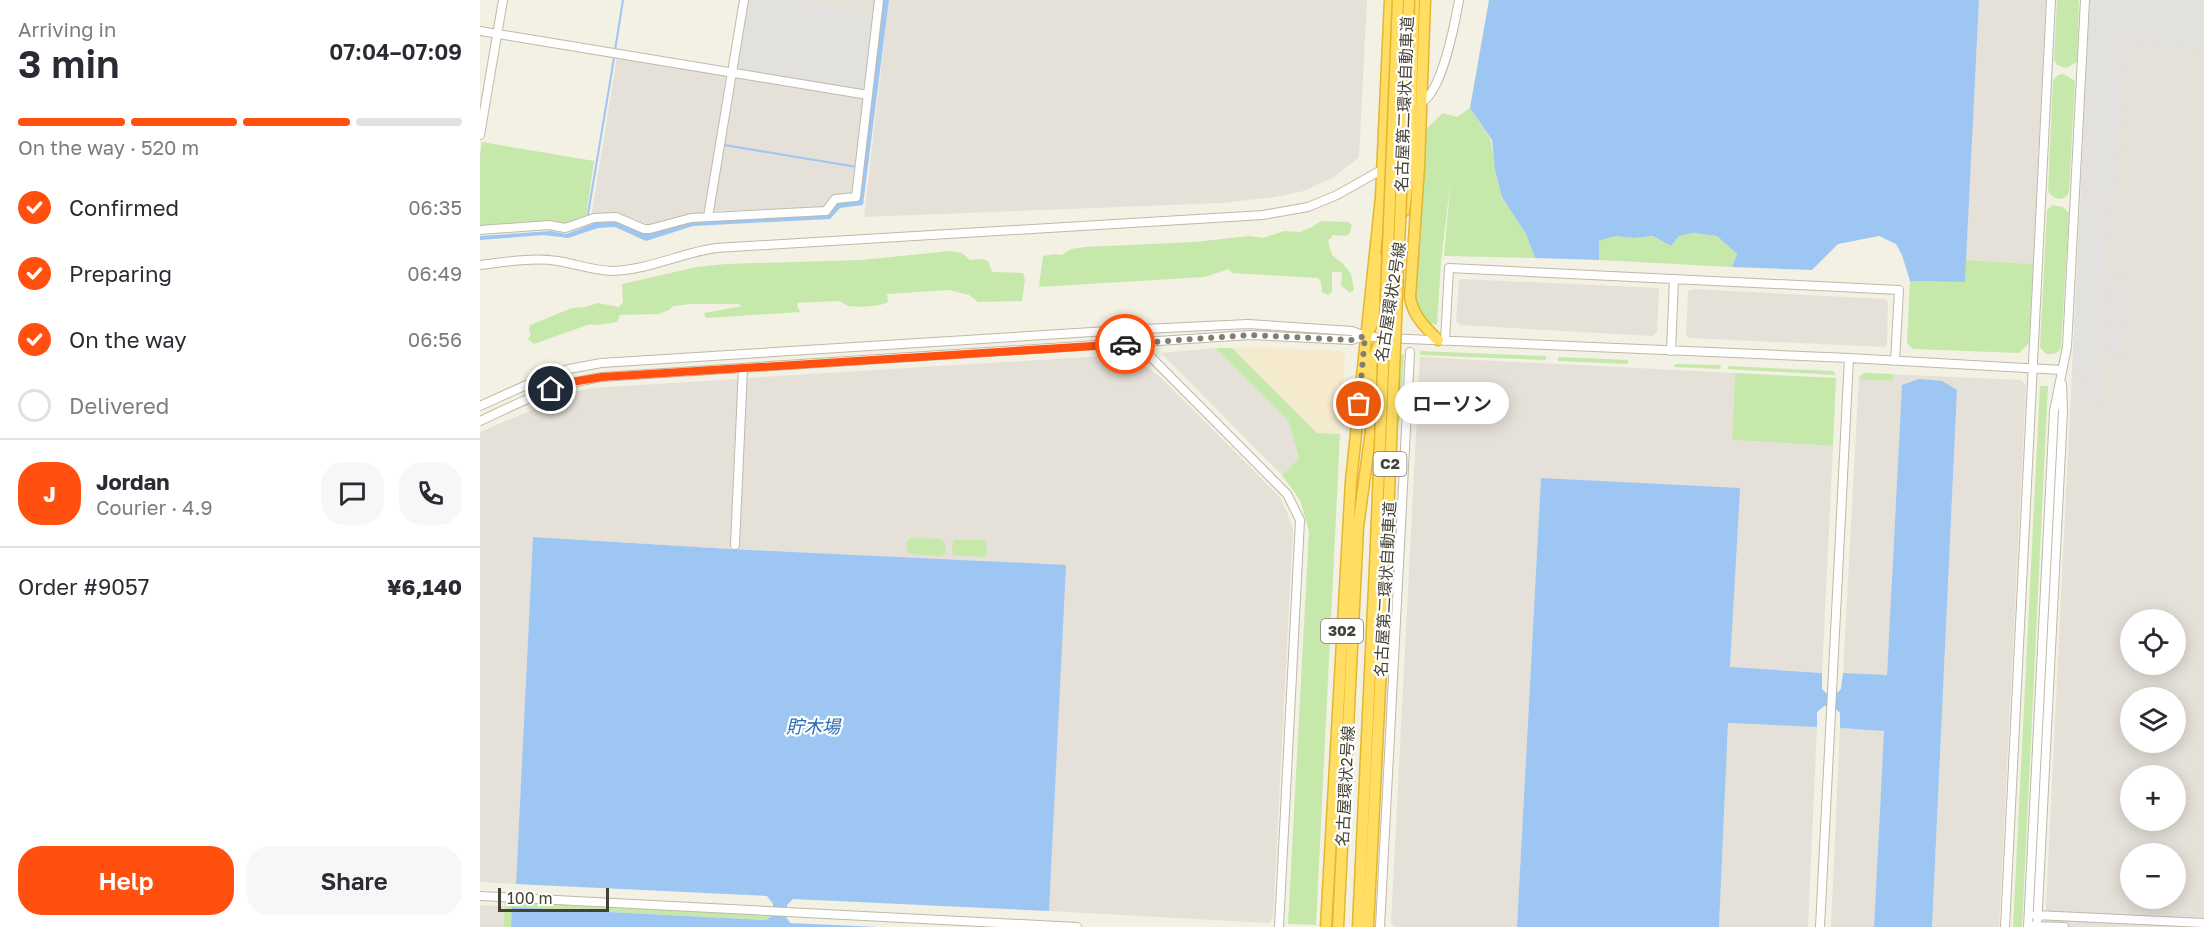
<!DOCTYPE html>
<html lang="en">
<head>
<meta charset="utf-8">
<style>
  body { margin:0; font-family:"Golos Text","Noto Sans JP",sans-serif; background:#f7f7f7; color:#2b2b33; height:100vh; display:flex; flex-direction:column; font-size:22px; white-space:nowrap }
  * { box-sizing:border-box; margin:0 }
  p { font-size:20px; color:#7c7c81 }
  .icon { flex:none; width:33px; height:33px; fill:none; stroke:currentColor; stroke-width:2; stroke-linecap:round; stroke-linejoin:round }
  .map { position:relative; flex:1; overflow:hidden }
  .sheet { display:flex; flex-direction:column; background:#fff; width:480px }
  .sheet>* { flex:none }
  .controls { position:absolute; left:1640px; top:609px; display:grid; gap:12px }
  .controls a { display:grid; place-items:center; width:66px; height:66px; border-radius:50%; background:#fff; box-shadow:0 3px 15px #0003; font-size:30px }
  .scale { position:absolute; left:18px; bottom:15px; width:111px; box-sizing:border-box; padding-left:6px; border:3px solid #454134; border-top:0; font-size:16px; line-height:21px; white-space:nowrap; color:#454134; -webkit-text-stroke:4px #fff; paint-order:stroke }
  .pin { position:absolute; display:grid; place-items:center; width:51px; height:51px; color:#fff; margin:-26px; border:3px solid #fff; border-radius:50%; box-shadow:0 2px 6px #0007 }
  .courier { position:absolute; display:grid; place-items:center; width:60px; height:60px; margin:-30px; border:4px solid #ff500f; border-radius:50%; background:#fff; color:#222; box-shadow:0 2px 8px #0007 }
  .bubble { position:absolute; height:42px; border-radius:21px; background:#fff; box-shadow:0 3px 15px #0003; font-size:20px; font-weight:600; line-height:42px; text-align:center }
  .overview em { font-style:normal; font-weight:600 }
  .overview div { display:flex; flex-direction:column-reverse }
  .overview { display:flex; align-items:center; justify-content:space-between; height:102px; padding:0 18px }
  h1 { font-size:39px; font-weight:600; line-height:45px }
  .bar { display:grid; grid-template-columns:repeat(4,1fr); gap:9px 6px; align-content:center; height:72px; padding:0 18px }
  .bar i { height:8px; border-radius:4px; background:#e1e1e2 }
  .bar .current { background:#ff500f }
  .bar p { grid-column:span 4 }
  .line { display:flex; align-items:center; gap:15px; padding:0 18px; border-top:2px solid #e1e1e2 }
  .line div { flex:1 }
  .round { display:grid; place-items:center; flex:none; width:63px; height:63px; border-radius:24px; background:#f7f7f7 }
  ol { padding:0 18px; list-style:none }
  li { display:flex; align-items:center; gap:18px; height:66px }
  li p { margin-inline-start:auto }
  li .icon { padding:6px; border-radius:50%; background:#ff500f; color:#fff; stroke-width:4 }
  li:last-child { color:#7c7c81 }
  li i { width:33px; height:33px; border:3px solid #e1e1e2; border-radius:50% }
  .cta { display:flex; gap:12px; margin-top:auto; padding:12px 18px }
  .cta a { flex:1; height:69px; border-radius:24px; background:#ff500f; color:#fff; font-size:24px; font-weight:600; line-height:69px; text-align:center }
  .cta a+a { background:#f7f7f7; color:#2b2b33 }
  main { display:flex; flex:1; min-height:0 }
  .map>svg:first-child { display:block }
  .commercial { fill:#f6eace }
  .industrial { fill:#e5e1d9; fill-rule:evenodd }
  .green { fill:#c6e9ab }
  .parking { fill:#e3e1dd }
  .water { fill:#9dc6f3 }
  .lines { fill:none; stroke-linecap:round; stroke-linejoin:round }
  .stream { stroke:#9dc6f3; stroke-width:2 }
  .minor-casing { stroke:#bfb9a7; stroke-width:10 }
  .highway-casing { stroke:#e3b62e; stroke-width:13 }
  .minor { stroke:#fff; stroke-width:8 }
  .highway { stroke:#ffde63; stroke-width:10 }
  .highway-bridge-casing { stroke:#e3b62e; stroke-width:13; stroke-linecap:butt }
  .highway-bridge { stroke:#ffde63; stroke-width:10 }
  .done { stroke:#827e72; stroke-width:6; stroke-dasharray:0 10.8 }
  .route { stroke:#ff500f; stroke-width:8 }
  .labels { text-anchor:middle; stroke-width:4.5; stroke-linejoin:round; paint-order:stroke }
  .shield { fill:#fff; stroke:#7d7a71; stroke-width:1.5 }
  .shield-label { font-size:15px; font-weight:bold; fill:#454134 }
  .street-label { font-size:16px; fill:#454134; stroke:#fff }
  .water-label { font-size:18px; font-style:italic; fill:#2969b5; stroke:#fff }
</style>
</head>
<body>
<main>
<section class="sheet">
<div class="overview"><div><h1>3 min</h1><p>Arriving in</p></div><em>07:04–07:09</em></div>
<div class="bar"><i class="current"></i><i class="current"></i><i class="current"></i><i></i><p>On the way · 520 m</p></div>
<ol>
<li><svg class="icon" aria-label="check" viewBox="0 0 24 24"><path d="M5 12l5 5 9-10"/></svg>Confirmed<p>06:35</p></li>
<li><svg class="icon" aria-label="check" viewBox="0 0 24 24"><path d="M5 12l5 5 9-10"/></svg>Preparing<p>06:49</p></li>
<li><svg class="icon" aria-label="check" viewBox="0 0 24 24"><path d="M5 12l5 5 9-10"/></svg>On the way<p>06:56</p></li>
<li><i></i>Delivered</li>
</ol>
<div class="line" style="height:108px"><b class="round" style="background:#ff500f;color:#fff">J</b><div><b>Jordan</b><p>Courier · 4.9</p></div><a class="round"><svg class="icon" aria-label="chat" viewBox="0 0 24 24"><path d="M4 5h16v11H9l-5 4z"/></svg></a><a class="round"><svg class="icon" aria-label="phone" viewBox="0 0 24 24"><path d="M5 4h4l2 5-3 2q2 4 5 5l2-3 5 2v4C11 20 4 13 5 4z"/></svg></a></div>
<div class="line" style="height:78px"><div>Order #9057</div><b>¥6,140</b></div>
<div class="cta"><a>Help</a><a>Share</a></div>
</section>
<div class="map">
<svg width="1724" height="927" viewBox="0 0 1724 927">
  <rect width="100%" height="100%" fill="#f3f0e4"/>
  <path class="commercial" d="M767,347l94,4 4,3 -5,80 -23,-1 -85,-85z"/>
  <path class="industrial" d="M330,0h67l-2,14 -66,-11z
    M409,0h478l-8,157 -25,20 -30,14 -29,6 -53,6 -358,14z
    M1499,0h67l-13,264 -67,-4z
    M1610,0h114v927h-159zM1650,620h45v44h-45zM1650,698h45v44h-45zM1650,776h45v44h-45zM1650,854h45v44h-45z
    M137,57l109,18 -20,135 -4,4h-13l-42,12 -24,-10 -32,1z
    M255,76l127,21 3,3 -11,94 -20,2 -10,11 -109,4 -2,-2z
    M982,279l197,9 -2,44 -5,4 -192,-11 -4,-4 3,-40z
    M1213,289l193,10 2,3 -1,43 -3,2 -195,-9 -3,-2 2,-45z
    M735,348l73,72 11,38 -17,17 -121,-122z
    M625,356l23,2 14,5 19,15 118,118 8,16 6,17 -20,389 -4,5 -220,-12 16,-345 -326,-17 8,-171z
    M940,357l315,16 -3,67 101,6 -11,227 -92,-5 9,-179 -198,-11 -24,449h-123l-3,-4z
    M1384,373l157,7 5,5 -27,542h-67l25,-537 -55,-5 -15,291 -44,-3 16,-297z
    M258,379l-8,170 -197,-12 -17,347 -36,-2v-450l97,-41 15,-3z
    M1248,723l89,4 -9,200h-89z
    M1360,728l44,2 -10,197h-43z
    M0,905l24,1 -1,21h-23z"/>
  <path class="green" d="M1577,0h22l-2,62 -11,6 -9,-3 -3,-5z
    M1584,74l11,7 -6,111c-5,10 -16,8 -21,-1l5,-111 5,-5z
    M990,108l20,30 12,59 24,37 9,24 -91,-2 7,-79 -10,85 -4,63 -14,-4 -16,-35 5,-113 9,-39 22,-21 14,4z
    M2,142l112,19 -8,56 -17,8 -16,-3 -73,4v-70z
    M1573,205l10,2 6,6 -8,134 -1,3 -6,4h-8l-6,-7 7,-137z
    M841,221l27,1 4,3 -2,8 -4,3 -13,-1 -5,6 4,14 10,8 9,11 3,16 -4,3 -9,-8 1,-13h-10v20l-4,3 -6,-3 -1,-10 -3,-4 -86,-5 -3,-4 -25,8 -165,10 4,-31 11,-2 8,1 9,-6 14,-2 110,-5 54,-6 14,2 21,-7 16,1 12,-5z
    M1213,233l24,3 20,18 -5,13 -133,-7v-19l16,-5 19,2 19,-2 18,10 8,-10z
    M471,251l11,2 8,7 13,-1 5,2 4,11 31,1 2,7 -3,21 -44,1 -9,-7 -20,-5 -62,4 1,8 -8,3 -19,2 -13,-1 -9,-5 -41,2 -1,3 3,6 -94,6 -2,-5 38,-7 -4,-2h-47l-18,2 -4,4 -10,4 -39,1 -3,7 -19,3 -8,-1 -56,20 -6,-5 3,-5 -2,-4 1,-5 42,-17 13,-1 13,-4 21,4 4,-5 -1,-18 75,-17 29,-3 135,-4z
    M1486,260l67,4 -4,79 -10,10 -106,-4 -6,-6 3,-62 55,1z
    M735,348h17l85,85 23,1 -24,491 -28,-1 21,-393 -9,-31 -18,-25 17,-17 -11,-38z
    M940,351l126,5v4l-126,-5z
    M924,354l-4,66 -6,5h-16l10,-62 5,-5z
    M1078,357l70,3v4l-70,-3z
    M1195,364l46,1 -1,4 -46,-2z
    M1248,366l105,5 3,4 -108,-6z
    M1255,373l101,5 -3,68 -101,-6z
    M1384,373l29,1v7l-34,-2z
    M1560,386h8l-26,541h-9z
    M430,538l32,1 3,5 1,8 -4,4 -32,-2 -3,-2v-11z
    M474,540h28l4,2 1,11 -3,4 -31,-2 -1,-10z
    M25,900l267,16 -6,4 -253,-13 -2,20h-8z"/>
  <path class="parking" d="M267,0h63v3l65,11 -9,75 -4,3 -127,-21z
    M1610,0h114v49l-80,-4 -6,158 -10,1 -7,198 -18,-2 2,-19 -13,-5z
    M1646,274l-5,79 -15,4 3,-75z"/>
  <path class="water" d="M403,0h6l-26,205 -23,3 -10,11 -137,7 -47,15 -31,-14 -17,1 -30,10 -24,-3 -64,5v-4l71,-5 15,3 31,-12 14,-1 10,1 26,11 52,-12 129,-7 10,-12 21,-2z
    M1009,0h490l-14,282 -55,-1 -8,-26 -6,-11 -17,-8 -41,8 -26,26 -80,-3 5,-13 -20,-18 -24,-3 -14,3 -8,10 -18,-10 -19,2 -19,-2 -16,5v19l-64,-2 -9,-24 -24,-37 -7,-28 -3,-29 -22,-32z
    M1439,379l23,2 15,9 -25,537h-58l10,-196 -44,-3v-15l-6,-6 -10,-1 -7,6v15l-89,-4 -9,204h-202l24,-449 199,10 -10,179 92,6v16l5,5h9l5,-5 2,-16 44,2 15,-290z
    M53,537l197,12 336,16 -17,346 -256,-12 -6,6 -1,12 4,6 88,4h-367l1,-20 254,13 6,-4 1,-12 -6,-8 -251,-12z"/>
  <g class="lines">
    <path class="stream" d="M135,50l8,-50
      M244,145l133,22
      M108,214l26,-156"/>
    <g class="minor-casing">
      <path id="minor" d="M0,31l388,64
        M942,102c20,-11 33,-79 37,-102
        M0,135l23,-135
        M228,217l36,-217
        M0,230l69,-5 16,3 29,-10 22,-1 28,12h6l41,-11 135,-7 9,-12 21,-2 23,-197
        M0,265c25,-3 53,-8 78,-4 19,3 36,10 55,10 35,-1 68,-18 103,-23l547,-33 45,-8 29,-12 46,-26
        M965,341l4,-73 450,22 -4,71
        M657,343l150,151 13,26 -21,407
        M1191,351l3,-72
        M0,406l66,-30 23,-7 32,-6 523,-33 124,-6 104,7 13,5 19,2 465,20 212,12
        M0,421c43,-20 75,-37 122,-44l648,-42 102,5 13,-4
        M255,545l8,-177
        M0,896l597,31
        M1556,915l168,8
        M1553,926l31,1
        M900,927l30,-575
        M1340,927l29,-569
        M1525,927l46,-927
        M1548,927l26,-516 13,-64 18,-347
        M1557,927l26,-516 -1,-27"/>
    </g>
    <g class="highway-casing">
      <path id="highway" d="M945,0l-6,167 -9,130c3,19 15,30 28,43
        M924,211l5,-38 5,-173
        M887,334l8,-15 8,-60
        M884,415c4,-25 3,-57 20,-77
        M846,927l25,-446 30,-284 9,-197
        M858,927l20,-400 21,-156"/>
    </g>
    <use href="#minor" class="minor"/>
    <use href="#highway" class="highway"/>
    <g class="highway-bridge-casing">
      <path id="highway-bridge" d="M878,927l17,-360 23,-567
        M888,927l18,-359 23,-568"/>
    </g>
    <use href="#highway-bridge" class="highway-bridge"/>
  </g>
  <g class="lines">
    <path class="done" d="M645,344l125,-9 102,5 13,-4 -6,68"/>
    <path class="route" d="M71,389l21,-7 30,-5 523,-33"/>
  </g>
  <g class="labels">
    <g class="shield">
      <rect x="893.5" y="452" width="33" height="24" rx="4.5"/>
      <rect x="841" y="619" width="42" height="24" rx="4.5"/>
    </g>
    <g class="shield-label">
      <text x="910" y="469">C2</text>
      <text x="862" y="636">302</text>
    </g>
    <g class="street-label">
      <text transform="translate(924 104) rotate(-88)" y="6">名古屋第二環状自動車道</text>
      <text transform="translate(910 302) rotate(-81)" y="6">名古屋環状2号線</text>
      <text transform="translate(905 589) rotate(-87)" y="6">名古屋第二環状自動車道</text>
      <text transform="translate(865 786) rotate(-87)" y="6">名古屋環状2号線</text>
    </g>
    <g class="water-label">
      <text x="333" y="733">貯木場</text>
    </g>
  </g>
</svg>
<div class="controls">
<a><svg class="icon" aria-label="locate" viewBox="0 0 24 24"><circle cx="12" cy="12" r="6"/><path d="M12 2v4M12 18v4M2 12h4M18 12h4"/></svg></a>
<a><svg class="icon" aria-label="layers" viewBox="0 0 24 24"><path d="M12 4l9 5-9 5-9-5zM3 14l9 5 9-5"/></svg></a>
<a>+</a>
<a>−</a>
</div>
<div class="scale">100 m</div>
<div class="pin" style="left:879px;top:404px;background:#ea580c"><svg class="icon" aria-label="bag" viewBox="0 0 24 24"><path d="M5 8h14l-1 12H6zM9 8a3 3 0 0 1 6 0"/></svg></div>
<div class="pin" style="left:71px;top:389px;background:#1f2937"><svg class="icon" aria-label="home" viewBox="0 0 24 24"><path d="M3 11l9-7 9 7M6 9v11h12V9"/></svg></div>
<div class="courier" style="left:645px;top:344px"><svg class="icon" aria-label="car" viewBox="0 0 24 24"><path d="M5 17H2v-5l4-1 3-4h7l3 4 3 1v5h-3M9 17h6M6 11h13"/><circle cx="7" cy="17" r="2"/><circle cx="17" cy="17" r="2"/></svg></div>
<div class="bubble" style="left:915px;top:382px;width:114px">ローソン</div>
</div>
</main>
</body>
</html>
